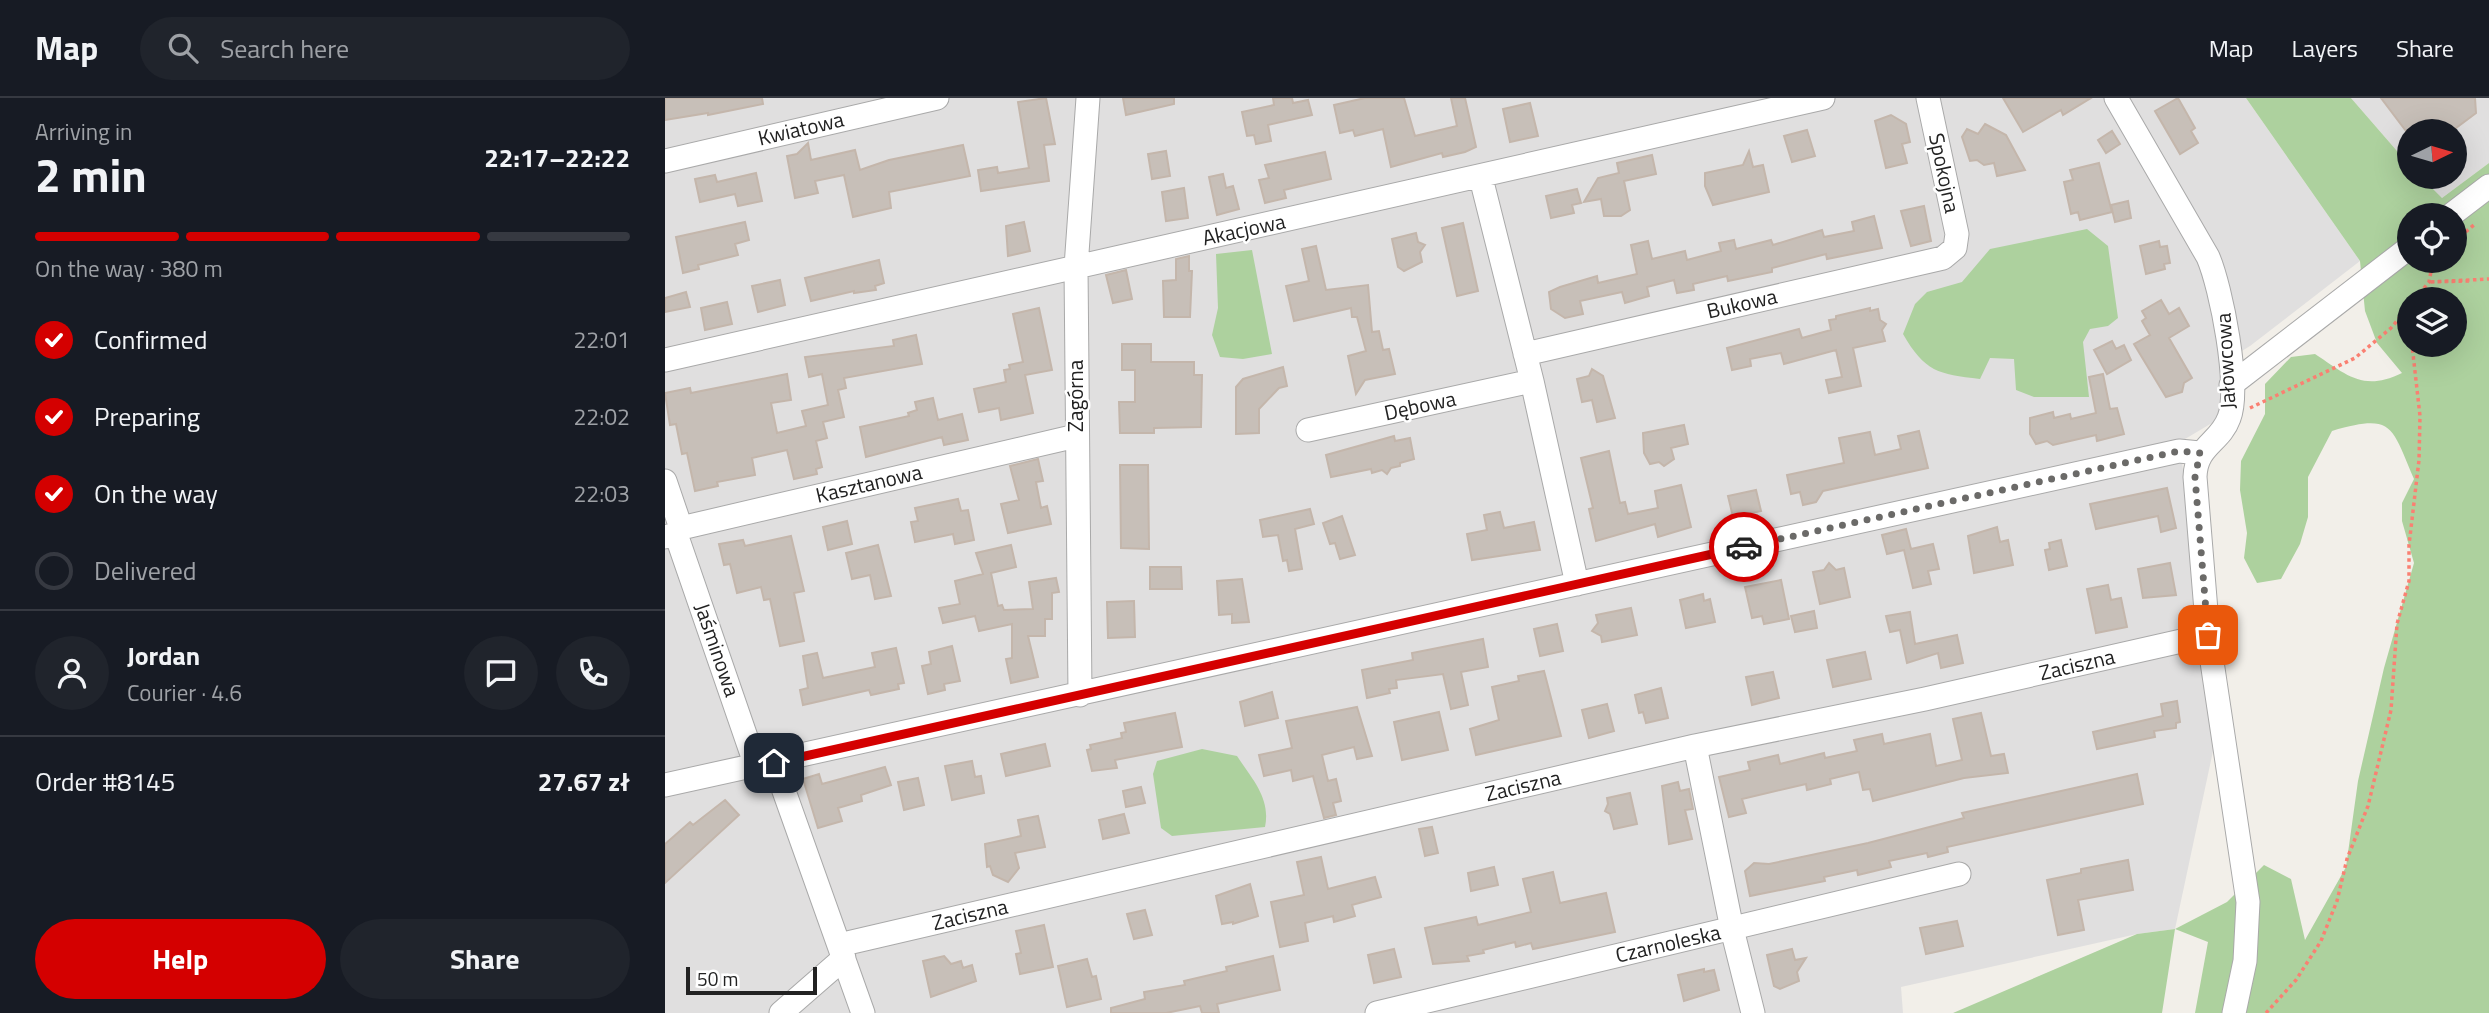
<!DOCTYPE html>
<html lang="en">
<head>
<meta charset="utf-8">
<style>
  body { margin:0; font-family:"Titillium Web",sans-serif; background:#20242c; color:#f1f3f6; height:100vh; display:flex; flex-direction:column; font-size:26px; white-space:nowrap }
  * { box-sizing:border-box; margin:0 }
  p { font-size:23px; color:#9ea1a6 }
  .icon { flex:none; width:38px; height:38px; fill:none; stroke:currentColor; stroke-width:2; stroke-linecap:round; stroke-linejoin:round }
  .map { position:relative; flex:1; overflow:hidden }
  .drawer { display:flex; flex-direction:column; background:#171b24; width:665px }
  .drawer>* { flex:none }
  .needle { width:46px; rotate:85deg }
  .buttons { position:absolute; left:1732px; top:21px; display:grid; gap:14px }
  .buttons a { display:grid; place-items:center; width:70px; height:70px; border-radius:50%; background:#171b24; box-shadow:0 7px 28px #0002; font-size:35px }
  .scale { position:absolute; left:21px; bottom:18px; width:131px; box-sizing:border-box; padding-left:7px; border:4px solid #222; border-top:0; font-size:19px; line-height:24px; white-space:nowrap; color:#222; -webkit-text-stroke:5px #fff; paint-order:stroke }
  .pin { position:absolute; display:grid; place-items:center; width:60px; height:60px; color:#fff; margin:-30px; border-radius:14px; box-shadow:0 4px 10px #0006 }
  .courier { position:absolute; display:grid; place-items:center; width:70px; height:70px; margin:-35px; border:5px solid #d40000; border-radius:50%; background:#fff; color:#222; box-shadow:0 2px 9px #0007 }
  .summary em { font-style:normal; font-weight:700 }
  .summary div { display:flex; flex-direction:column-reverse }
  .summary { display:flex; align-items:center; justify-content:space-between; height:119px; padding:0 35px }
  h1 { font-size:46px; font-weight:700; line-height:52px }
  .bar { display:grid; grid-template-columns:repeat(4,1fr); gap:10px 7px; align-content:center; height:84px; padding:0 35px }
  .bar i { height:9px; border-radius:5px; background:#363941 }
  .bar .current { background:#d40000 }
  .bar p { grid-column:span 4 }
  .line { display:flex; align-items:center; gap:18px; padding:0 35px; border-top:2px solid #363941 }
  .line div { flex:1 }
  .round { display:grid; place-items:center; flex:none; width:74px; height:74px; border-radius:37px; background:#20242c }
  ol { padding:0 35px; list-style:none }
  li { display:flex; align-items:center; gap:21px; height:77px }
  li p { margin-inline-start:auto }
  li .icon { padding:7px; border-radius:50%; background:#d40000; color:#fff; stroke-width:4 }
  li:last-child { color:#9ea1a6 }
  li i { width:38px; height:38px; border:4px solid #363941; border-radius:50% }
  .action { display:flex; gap:14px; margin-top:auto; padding:14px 35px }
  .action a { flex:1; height:80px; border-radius:42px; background:#d40000; color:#fff; font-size:28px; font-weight:700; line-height:80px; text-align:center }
  .action a+a { background:#20242c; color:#f1f3f6 }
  header { display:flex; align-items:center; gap:42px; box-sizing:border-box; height:98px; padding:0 35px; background:#171b24; border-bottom:2px solid #363941 }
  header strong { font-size:33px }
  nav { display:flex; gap:38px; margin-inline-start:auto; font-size:24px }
  .search { width:490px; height:63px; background:#20242c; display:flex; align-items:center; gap:18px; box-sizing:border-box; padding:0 24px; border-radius:38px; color:#9ea1a6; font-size:26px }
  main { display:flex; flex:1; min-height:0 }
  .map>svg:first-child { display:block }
  .residential { fill:#e0dfdf }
  .forest { fill:#add19e; fill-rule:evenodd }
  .building { fill:#c7bfb8; stroke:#c4b6ab; stroke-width:2 }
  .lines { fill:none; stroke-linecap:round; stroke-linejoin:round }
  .minor-casing { stroke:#a9a9a9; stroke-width:25 }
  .path { stroke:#fa8072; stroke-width:3.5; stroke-dasharray:3.5 3.5; stroke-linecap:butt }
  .minor { stroke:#fff; stroke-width:23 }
  .done { stroke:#6b6a68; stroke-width:7; stroke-dasharray:0 12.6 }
  .route { stroke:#d40000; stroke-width:9 }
  .labels { text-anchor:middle; stroke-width:5; stroke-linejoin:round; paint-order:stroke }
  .street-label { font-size:21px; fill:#222; stroke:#fff }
</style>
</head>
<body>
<header>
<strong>Map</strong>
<div class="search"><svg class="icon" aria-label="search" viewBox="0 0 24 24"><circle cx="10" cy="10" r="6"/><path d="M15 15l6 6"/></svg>Search here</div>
<nav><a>Map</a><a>Layers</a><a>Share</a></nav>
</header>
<main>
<section class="drawer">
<div class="summary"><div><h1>2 min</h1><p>Arriving in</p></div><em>22:17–22:22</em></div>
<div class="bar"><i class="current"></i><i class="current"></i><i class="current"></i><i></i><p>On the way · 380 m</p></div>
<ol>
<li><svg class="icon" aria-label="check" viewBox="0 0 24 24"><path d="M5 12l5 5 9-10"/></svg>Confirmed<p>22:01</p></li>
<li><svg class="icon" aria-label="check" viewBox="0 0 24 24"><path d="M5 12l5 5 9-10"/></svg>Preparing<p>22:02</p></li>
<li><svg class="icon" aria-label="check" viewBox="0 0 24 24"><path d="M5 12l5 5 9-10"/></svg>On the way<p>22:03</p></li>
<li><i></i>Delivered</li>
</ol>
<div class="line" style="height:126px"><a class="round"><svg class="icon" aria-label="person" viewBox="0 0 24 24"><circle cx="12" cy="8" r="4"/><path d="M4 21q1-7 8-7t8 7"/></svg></a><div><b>Jordan</b><p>Courier · 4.6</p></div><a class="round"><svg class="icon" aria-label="chat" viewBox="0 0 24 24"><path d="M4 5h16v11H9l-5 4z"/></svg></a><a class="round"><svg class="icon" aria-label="phone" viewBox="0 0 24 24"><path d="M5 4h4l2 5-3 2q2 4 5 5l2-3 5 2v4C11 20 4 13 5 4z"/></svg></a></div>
<div class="line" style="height:91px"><div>Order #8145</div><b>27.67 zł</b></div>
<div class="action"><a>Help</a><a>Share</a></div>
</section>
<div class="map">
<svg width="1824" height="915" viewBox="0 0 1824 915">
  <rect width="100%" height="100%" fill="#f2efe9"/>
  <path class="residential" d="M0,0h1581l114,163 -110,85 -26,16 -2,55 -42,25 33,309 -38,178 -38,5 -236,53 2,26h-1238z
    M1686,0h138v65l-47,35 -21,-21h34v-46h-45v35z"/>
  <path class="forest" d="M1581,0h105l59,68v11h11l21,21 47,-35v850h-294l13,-71 -33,-13 -13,84h-209l184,-79 38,-5 52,-27 37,-37 27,14 14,61 41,-73 12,-86 26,-113 30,-105 -12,-42v-18l12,-24c-23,-53 -20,-66 -82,-48l-24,46v40l-8,27 -19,35 -24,4 -13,-25 3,-25 -7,-43 1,-29 24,-47v-30l26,-27 24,-3c32,21 48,38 87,19l-25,-30 -12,-32 -5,-50zM1745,117h45v46h-45zM1745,201h45v46h-45z
    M1422,131l21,17 10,72 -10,8 -18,3 -7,13 6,55h-55l-18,-7 -2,-31 -24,-1 -10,21c-42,-5 -55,-7 -77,-45l12,-30 12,-12 35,-10 28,-33z
    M587,152l20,104 -29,5 -23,-2 -8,-22 6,-27 -2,-54z
    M537,651l35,7c15,23 34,42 28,71l-93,9 -11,-8 -8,-54 4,-13z"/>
  <path class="building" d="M0,0h97l1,6 -55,11v-2l-43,7z
    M381,0l9,46 -11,1 5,36 -68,10 -3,-21 19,-3 1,6 31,-5 -11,-66z
    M458,0h51v6l-48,11z
    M608,0h19l1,5 15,-3 4,15 -44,10 3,16 -15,3 -2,-9 -7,1 -5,-24 32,-7z
    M700,0h39l11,38 42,-10 -6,-28h14l11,49 -11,5 -22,5 -1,-4 -51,14 -8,-38 -28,7 -2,-6 -13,3 -6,-28z
    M1338,0h88l-28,17 -2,-5 -38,22z
    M1513,0l17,30 -4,3 7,12 -18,11 -25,-43z
    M1716,0h94l1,15 -24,18h-46z
    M865,5l8,33 -28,6 -7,-33z
    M1226,17l15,9 4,18 -8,2 5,19 -21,5 -11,-47z
    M1320,26l21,11 19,35 -28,6 -3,-13 -10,2 -7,-5 -7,1 -8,-24 5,-8 11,5z
    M1142,32l8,26 -23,6 -8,-26z
    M1447,33l8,13 -14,9 -8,-13z
    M143,45l3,17 44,-10 5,20 29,-10 74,-15 7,31 -81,16 2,16 -38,9 -9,-42 -29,6 3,12 -23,5 -8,-42 10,-2z
    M501,53l4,25 -18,3 -4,-25z
    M1084,53l4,16 10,-2 6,27 -56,13 -8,-19v-13l38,-8z
    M660,54l6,27 -47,11 2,8 -21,5 -6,-23 10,-2 -4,-13z
    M987,57l4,19 -32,7 6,29 -9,6h-17l-3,-17 -17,3 14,-24 21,-5 -2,-10z
    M1434,65l13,49 -32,8 -2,-8 -7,2 -7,-32 9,-2 -3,-10z
    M91,75l6,28 -24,5 -3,-12 -35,8 -5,-23 20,-4 2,7z
    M558,76l3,14 7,-2 6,23 -22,6 -8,-38z
    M519,90l4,30 -22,3 -4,-29z
    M912,91l4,14 -9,2 2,8 -23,5 -5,-22z
    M1463,103l3,17 -16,4 -4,-17z
    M1259,108l7,35 -20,5 -10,-35z
    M1209,118l8,32 -55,11 -1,-5 -54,14v4l-44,9 -1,-5 -34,8 1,6 -17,3 -3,-13 -27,7 2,9 -24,7 -3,-11 -42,9 3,13 -18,4 -14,-9 -2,-17 11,-5 37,-11 1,7 39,-9 -6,-29 17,-4 4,18 33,-8 2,9 34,-9 -2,-8 15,-3 2,9 35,-9 2,5 49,-15 2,7 30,-6 -2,-9z
    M80,124l4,18 -14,4 3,11 -40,10 1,4 -16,4 -7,-36z
    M359,124l6,29 -22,5 -2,-30z
    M798,125l15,68 -21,5 -15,-68z
    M751,135l2,9 7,3 -5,7 2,10 -18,9 -6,-4 -6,-28z
    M1494,143l1,6 7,-1 3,17 -6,1 1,5 -19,5 -6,-28z
    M651,148l10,44 42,-5 4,47 7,-1 4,19 6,-1 6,25 -30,6 -9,14 -8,-38 18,-5 -9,-34h-5l-1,-9 -57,13 -8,-35 23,-5 -7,-32z
    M524,158v15h3l-2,46h-26l-1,-36 13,-1v-21z
    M214,162l5,23 -9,3 1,4 -22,3v-2l-43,10 -6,-23z
    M461,172l6,29 -19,4 -7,-28z
    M115,182l5,25 -27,7 -6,-26z
    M21,194l4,15 -25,5v-14z
    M1496,202l8,14 10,-6 10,18 -20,12 23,40 -8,5 -2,9 -16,5 -32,-53 16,-9 -8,-14 4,-3 -4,-7z
    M62,204l5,22 -27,6 -4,-22z
    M374,210l13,62 -27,5 8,38 -32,7 -2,-12 -20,4 -5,-23 32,-7 -2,-12 6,-1 -1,-4 14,-3 -10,-48z
    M1205,210v3l8,-2 2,11 6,4 -4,6 3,11 -32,7 8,38 -32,7 -3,-13 16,-3 -6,-27 -52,14 -3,-11 -16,3 -15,3 1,7 -19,4 -5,-22 72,-19 3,9 29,-8 -2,-10 7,-1v-3z
    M251,237l6,29 -78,14 2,10 -8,2 6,27 -21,5 4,16 -11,3 6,26 -6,2 1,5 -23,5 -7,-29 -35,8 3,17 -38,7 1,4 -23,5 -8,-38 -5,1 -6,-30 -6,1 -5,-32 25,-5 1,5 96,-19 4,26 -20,3 6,30 29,-7 -4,-15 26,-6 -6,-31 -13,3 -4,-20 89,-11 -1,-6z
    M1447,243l4,8 8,-4 7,15 -24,14 -13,-24z
    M457,246h29v18h43v13h8l-1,52 -47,1v5h-34l-1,-31h16v-32h-13z
    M618,269l4,19 -8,2 -20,21v24l-23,1v-47l7,-8z
    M927,271l11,7 12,42 -18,4 -5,-22 -10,2 -5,-23 12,-3z
    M1438,276l7,35 7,-1 7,26 -27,7 -1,-6 -43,10 -6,-4 -11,3 -6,-10v-16l23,-6 1,6 16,-4 1,5 25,-6 -7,-36z
    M268,300l5,22 24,-6 6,26 -24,5 -2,-8 -76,20 -6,-30 49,-11 -1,-3 9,-3 -2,-8z
    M1019,327l4,19 -17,4 3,11 -10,7 -5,-4 -9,2 -6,-11 -1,-20z
    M1254,333l9,37 -105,23 -7,11 -13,3 -3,-13 -9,2 -4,-19 57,-12 -5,-25 31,-6 5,23 26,-6 -3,-13z
    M729,338l1,5 15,-3 4,21 -14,4v3l-9,2 -4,6 -5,-4 -10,3 -1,-4 -40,8 -5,-22z
    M944,353l11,52 5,-1 3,12 30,-6 -3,-17 26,-6 10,42 -33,10 -3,-13 -59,17 -7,-32 4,-1 -12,-50z
    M373,361l5,22 -7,1 5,26 6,-2 4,18 -43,9 -7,-29 18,-4 -9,-34z
    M455,367h28l1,84 -28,-1z
    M1502,390l9,40 -15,4 -3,-16 -62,13 -6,-25z
    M1091,392l5,21 -28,6 -5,-21z
    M293,401l3,12 7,-1 6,30 -19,4 -2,-10 -38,8 -4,-20 7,-1 -3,-13z
    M645,411l4,15 -19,5 7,40 -13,2 -2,-11 -4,1 -5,-26 -15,2 -3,-17z
    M835,414l4,16 30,-6 6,28 -68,10 -5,-26 20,-4 -3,-15z
    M677,418l13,39 -15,4 -5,-16 -5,1 -7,-21z
    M182,423l5,23 -24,6 -5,-23z
    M1332,429l3,15 8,-2 5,25 -39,8 -6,-37z
    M1241,431l5,20 22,-5 6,25 -11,2 3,13 -18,4 -9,-38 -17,4 -5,-19z
    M126,438l13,55 -10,2 10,48 -24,5 -10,-47 -6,1 -3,-13 -24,6 -7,-29 -6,1 -5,-21 24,-4 2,6z
    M1396,442l6,26 -18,4 -4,-20 5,-1 -1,-6z
    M213,447l13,51 -16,3 -5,-24 -18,4 -6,-26z
    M346,447l5,22 -25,6 7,33 4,-1 2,5 29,-1 -4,-27 27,-4 3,14 -7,1v26h-7v17h-17l10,41 -27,6 -5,-24 6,-1v-34l-33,7 -4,-15 -32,7 -4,-15 21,-4 -5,-23 28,-7 -7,-21z
    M1164,465l7,7 8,-2 6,29 -30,7 -7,-32 11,-2z
    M1505,465l6,32 -33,3 -5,-29z
    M485,469h31l1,22h-32z
    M577,481l7,43 -17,1v-9l-13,1 -2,-34z
    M1116,482l8,39 -25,5 -2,-8 -10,2 -7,-31z
    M1443,487l3,15 10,-2 6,29 -31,6 -9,-44z
    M1038,496l1,7 6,-2 5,23 -29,6 -6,-28z
    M469,503l1,36 -27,1 -1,-36z
    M966,510l6,27 -35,7 -1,-6 -9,-5 6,-8 -2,-8z
    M1149,513l3,17 -22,4 -4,-16z
    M1245,514l5,32 42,-9 6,28 -22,5 -3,-15 -31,10 -7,-33 -10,2 -4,-16z
    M892,526l6,27 -23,5 -6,-27z
    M818,541l5,28 -27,5 7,33 -17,4 -8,-35 -47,6 1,8 -8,1 1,4 -23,5 -5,-28 51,-10 -1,-7z
    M287,548l8,35 -16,3 1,6 -17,4 -6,-28 9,-2 -2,-12z
    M231,550l8,35 -6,1 1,5 -28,6 -2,-5 -66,15 -3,-15 8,-2 -5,-32 14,-3 6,25 52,-11 -3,-14z
    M1200,554l6,27 -38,8 -6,-27z
    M879,573l17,65 -85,19 -6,-26 29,-9 -7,-33 27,-6 -1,-5z
    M1108,574l6,26 -27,7 -6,-28z
    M996,590l7,30 -22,5 -3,-11 -4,1 -4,-18z
    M607,594l6,26 -33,8 -5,-24z
    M1512,603l3,21 -4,1v5l-22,3 1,6 -58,12 -4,-17 70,-16 -2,-12z
    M942,606l7,27 -25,7 -7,-28z
    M692,609l15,49 -15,3 -3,-12 -32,8 6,26 8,-2 5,22 -8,2 3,12 -12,3 -11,-42 -20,5 -2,-11 -27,6 -5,-21 33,-7 -6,-27z
    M774,614l9,38 -46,10 -8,-38z
    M510,615l7,34 -67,13 2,8 -25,3 -5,-21 4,-1 -1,-4 32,-7 -1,-5 5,-1 -2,-9z
    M1316,615l10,43 13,-2 4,19 -44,5 -91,23 -3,-12 -7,1 -4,-18 -29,7 1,5 -24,6 -1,-6 -64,15 4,14 -17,4 -10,-40 31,-7 -2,-8 30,-7 2,9 44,-11 1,5 32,-7 -3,-11 28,-6 2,10 46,-10 6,32 26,-6 -9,-41z
    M380,646l5,22 -44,10 -5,-22z
    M307,663l3,16 6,-1 3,17 -32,7 -7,-34z
    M220,669l6,18 -30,10 1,6 -24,7 4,13 -24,7 -15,-49 16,-5 3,10z
    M1472,676l6,30 -196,43 1,5 -20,5 -1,-4 -38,8 2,6 -33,8 -1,-5 -33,7 1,4 -75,15 -5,-25 9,-8 15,1 99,-21 96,-25 -2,-5z
    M253,680l6,27 -20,5 -6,-28z
    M1013,684l2,9 9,-2 4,20 -8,1 7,29 -23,5 -7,-58z
    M476,689l4,16 -19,4 -3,-16z
    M965,695l7,31 -23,5 -4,-15 -5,-3 3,-7 -1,-6z
    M60,702l14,15 -74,68v-39l25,-22 3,3z
    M459,716l5,19 -26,6 -4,-19z
    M373,718l7,31 -30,6 4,15 -11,14 -15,-7 -3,-9 -3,1 -2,-23 36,-8 -3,-16z
    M767,729l6,26 -13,3 -6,-27z
    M656,759l7,32 47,-12 6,20 -29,8 3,11 -21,6 -1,-6 -28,7 3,18 -28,6 -9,-45 33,-7 -7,-33z
    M1463,762l5,30 -55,10 6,30 -26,5 -11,-55 34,-7v-4z
    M829,769l4,18 -27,6 -3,-18z
    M888,774l7,31 46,-10 9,39 -82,17 -2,-6 -15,4 -1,-5 -32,8 1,3 -17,3 2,5 -36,3 -8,-36 51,-11 2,8 53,-13 -8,-33z
    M585,786l8,32 -25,8v-2l-11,2 -6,-28z
    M480,812l7,25 -18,4 -7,-25z
    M1292,823l6,25 -37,8 -6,-26z
    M379,827l9,42 -33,7 -4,-20 5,-1 -5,-22z
    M729,851l7,28 -27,6 -6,-28z
    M1127,851l3,11 11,-2 -9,14 2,9 -19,8 -6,-3 -7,-31z
    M279,858l7,8 10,-3 2,7 9,-3 4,16 -45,16 -8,-36z
    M608,858l7,34 -63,14 2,9h-17l-2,-7 -34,7h-55v-5l34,-9 -1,-7 41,-7 -1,-4 43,-10 -1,-4z
    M422,861l5,18 4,-1 5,23 -34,8 -9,-41z
    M1039,871v3l10,-2 5,20 -35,11 -6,-26z"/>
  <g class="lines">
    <g class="minor-casing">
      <path id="minor" d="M1451,0l92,159c13,30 33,131 21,161 -9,25 -33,27 -34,59l13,158 40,267 -3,59 -11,52
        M0,63l272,-63
        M816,80l51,203 45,203
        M1786,117l38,-29
        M860,256l418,-96 12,-10 2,-14 -29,-136
        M0,262l1158,-262
        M1566,287l179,-138
        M643,332l224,-49
        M0,383l16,47
        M11,436l80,232
        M0,439l11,-3 5,-6 395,-92
        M415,597l-4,-428 12,-169
        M1030,648l37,183 21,84
        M109,665l89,250
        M0,687l1514,-334 21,2
        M174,847l856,-199 230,-47 283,-64
        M116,915l63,-55
        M712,915l582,-139"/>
    </g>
    <path class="path" d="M1790,143l20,-17
      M1804,183l-40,1 60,-3
      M1750,201l14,-17 4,-21
      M1741,211l4,21
      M1585,310l105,-50 36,-30 19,-23
      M1601,915l30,-33 25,-39 16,-40 10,-42 21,-53 23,-96 6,-86 12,-43v-36l10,-85 1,-44 -8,-71"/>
    <use href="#minor" class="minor"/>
  </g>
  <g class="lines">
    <path class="done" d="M1079,449l435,-96 21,2 -5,24 13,158"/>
    <path class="route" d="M109,665l970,-216"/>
  </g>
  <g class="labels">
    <g class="street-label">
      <text transform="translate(136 31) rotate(-13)" y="7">Kwiatowa</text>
      <text transform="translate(1279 75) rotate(78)" y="7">Spokojna</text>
      <text transform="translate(579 132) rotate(-12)" y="7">Akacjowa</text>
      <text transform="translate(1077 206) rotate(-13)" y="7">Bukowa</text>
      <text transform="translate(1561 263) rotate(-93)" y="7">Jałowcowa</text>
      <text transform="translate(411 298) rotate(-90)" y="7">Zagórna</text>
      <text transform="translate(755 308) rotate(-12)" y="7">Dębowa</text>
      <text transform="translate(204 386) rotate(-13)" y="7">Kasztanowa</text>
      <text transform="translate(52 552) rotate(71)" y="7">Jaśminowa</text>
      <text transform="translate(1412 567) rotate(-13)" y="7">Zaciszna</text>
      <text transform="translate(858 688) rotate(-13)" y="7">Zaciszna</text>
      <text transform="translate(305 817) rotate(-13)" y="7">Zaciszna</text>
      <text transform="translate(1003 846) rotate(-13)" y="7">Czarnoleska</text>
    </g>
  </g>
</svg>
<div class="buttons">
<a><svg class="needle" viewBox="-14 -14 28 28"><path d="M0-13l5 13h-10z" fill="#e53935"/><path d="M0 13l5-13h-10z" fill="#9ea1a6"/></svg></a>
<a><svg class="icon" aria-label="locate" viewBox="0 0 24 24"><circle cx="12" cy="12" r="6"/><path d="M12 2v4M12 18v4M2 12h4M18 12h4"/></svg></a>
<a><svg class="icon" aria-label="layers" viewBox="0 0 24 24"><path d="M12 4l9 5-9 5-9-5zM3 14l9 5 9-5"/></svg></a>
</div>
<div class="scale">50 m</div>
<div class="pin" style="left:1543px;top:537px;background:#ea580c"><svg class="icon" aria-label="bag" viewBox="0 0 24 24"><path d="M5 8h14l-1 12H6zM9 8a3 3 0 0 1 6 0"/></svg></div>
<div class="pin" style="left:109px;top:665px;background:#1f2937"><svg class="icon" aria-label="home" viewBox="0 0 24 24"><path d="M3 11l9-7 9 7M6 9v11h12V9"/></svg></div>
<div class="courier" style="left:1079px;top:449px"><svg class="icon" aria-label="car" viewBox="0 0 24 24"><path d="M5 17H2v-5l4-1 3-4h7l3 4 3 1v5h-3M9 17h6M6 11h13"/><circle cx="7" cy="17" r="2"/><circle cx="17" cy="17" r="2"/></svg></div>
</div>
</main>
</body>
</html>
